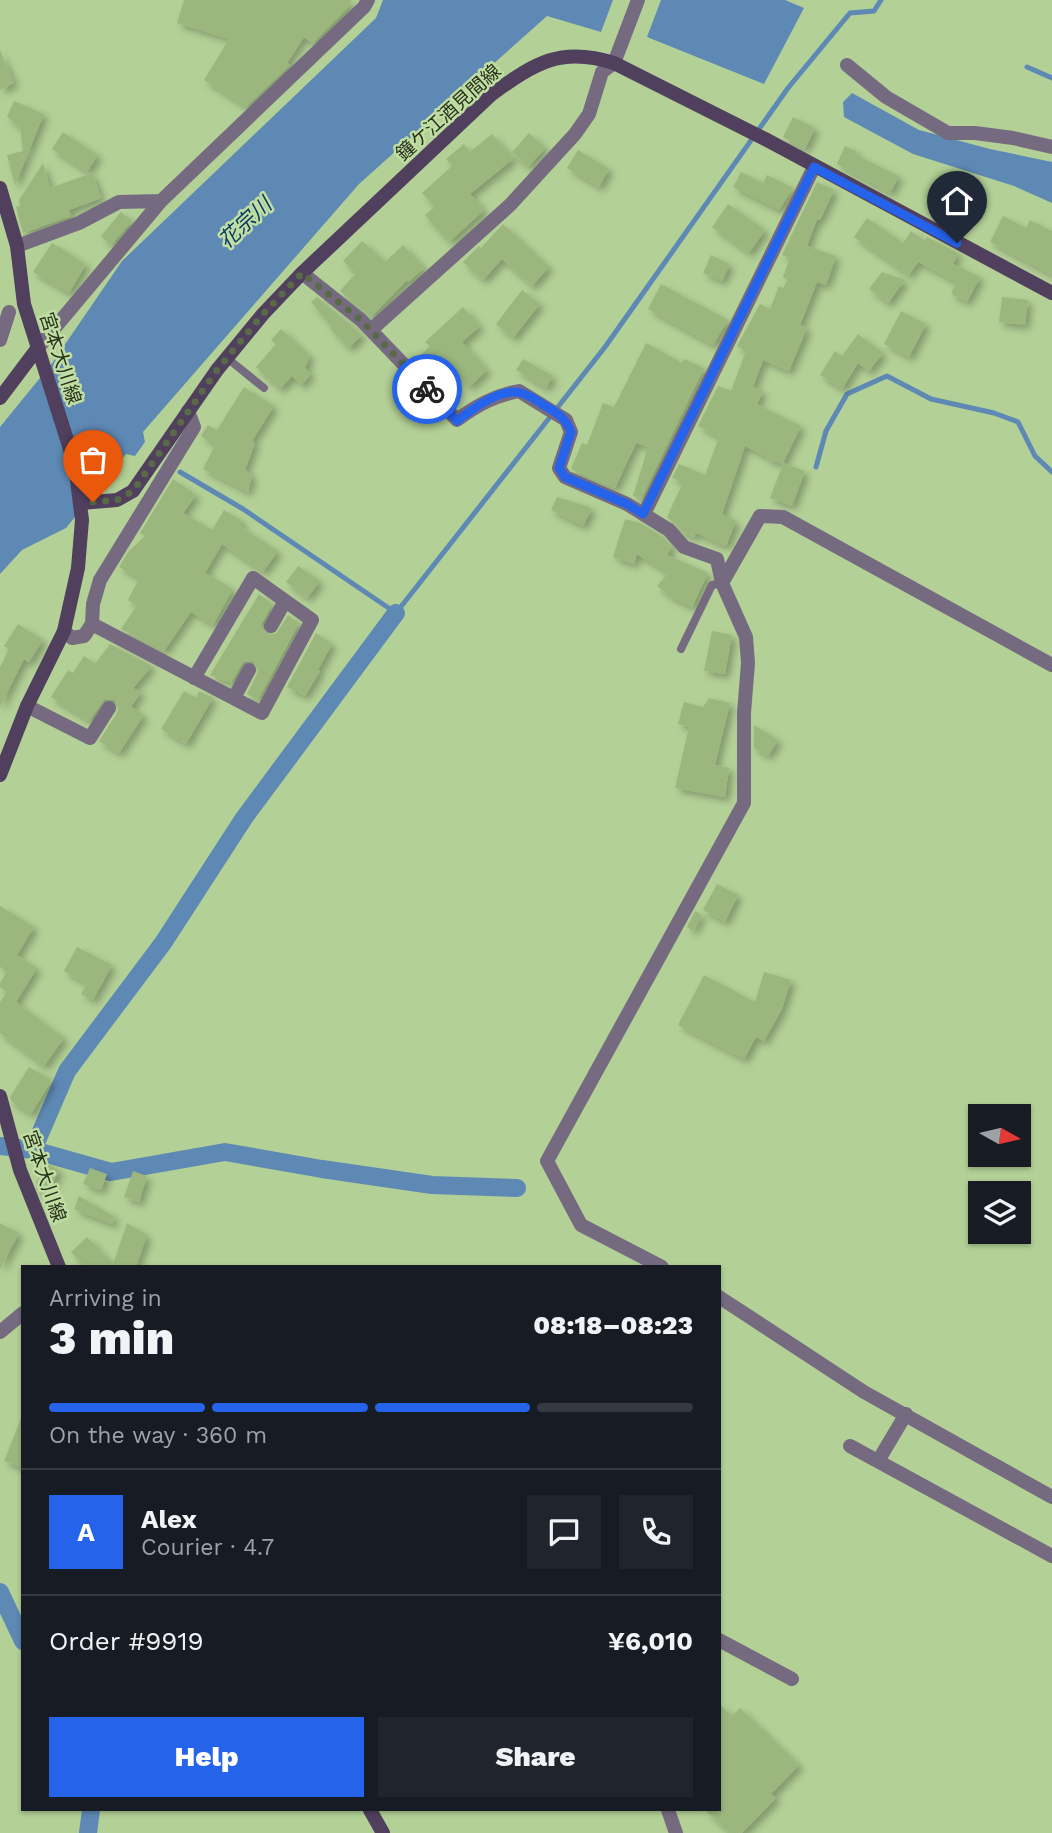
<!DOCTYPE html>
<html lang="en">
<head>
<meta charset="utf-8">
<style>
  body { margin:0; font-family:"Work Sans","Noto Sans JP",sans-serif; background:#20242c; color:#f1f3f6; height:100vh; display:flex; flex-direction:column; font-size:26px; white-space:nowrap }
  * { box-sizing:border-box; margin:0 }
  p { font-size:23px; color:#9ea1a6 }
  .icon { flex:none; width:38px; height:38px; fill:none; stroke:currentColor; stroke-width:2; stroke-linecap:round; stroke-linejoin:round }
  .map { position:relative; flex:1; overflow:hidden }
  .details { position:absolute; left:21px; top:1265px; width:700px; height:546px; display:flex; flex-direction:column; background:#171b24; border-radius:0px; box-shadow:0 2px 5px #0004 }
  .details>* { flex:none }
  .needle { width:46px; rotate:98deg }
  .tools { position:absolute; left:968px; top:1104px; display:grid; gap:14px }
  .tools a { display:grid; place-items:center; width:63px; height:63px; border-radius:0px; background:#171b24; box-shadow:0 2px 5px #0004; font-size:35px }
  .pin { position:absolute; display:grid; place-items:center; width:60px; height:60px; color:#fff; margin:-72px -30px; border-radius:50% 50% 50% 0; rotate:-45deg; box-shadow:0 0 7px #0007 }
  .pin .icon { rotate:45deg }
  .courier { position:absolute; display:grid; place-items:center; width:70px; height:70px; margin:-35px; border:5px solid #2563eb; border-radius:50%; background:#fff; color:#222; box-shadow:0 2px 9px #0007 }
  .summary em { font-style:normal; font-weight:800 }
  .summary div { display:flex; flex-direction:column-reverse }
  .summary { display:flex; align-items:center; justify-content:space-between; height:119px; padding:0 28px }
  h1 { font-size:46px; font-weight:800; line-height:52px }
  .bar { display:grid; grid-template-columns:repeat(4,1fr); gap:10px 7px; align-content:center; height:84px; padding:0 28px }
  .bar i { height:9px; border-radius:5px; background:#363941 }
  .bar .on { background:#2563eb }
  .bar p { grid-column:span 4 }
  .line { display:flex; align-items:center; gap:18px; padding:0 28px; border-top:2px solid #363941 }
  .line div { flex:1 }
  .round { display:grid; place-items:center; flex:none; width:74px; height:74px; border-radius:0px; background:#20242c }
  .cta { display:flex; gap:14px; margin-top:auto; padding:14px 28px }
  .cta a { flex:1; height:80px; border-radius:0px; background:#2563eb; color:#fff; font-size:28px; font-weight:800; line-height:80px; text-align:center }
  .cta a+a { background:#20242c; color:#f1f3f6 }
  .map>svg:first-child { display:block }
  .water { fill:#5e89b5 }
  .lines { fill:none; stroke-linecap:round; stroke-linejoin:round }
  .stream { stroke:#5e89b5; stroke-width:5 }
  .canal { stroke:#5e89b5; stroke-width:18 }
  .building { fill:#9bb77e; filter:url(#shadow) }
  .service { stroke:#766a80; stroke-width:8 }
  .minor { stroke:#766a80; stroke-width:14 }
  .secondary { stroke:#513f5e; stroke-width:14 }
  .done { stroke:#596a47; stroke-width:7; stroke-dasharray:0 12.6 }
  .route { stroke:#2563eb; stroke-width:9 }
  .labels { text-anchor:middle; stroke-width:5; stroke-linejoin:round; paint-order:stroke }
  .street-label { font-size:19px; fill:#28331c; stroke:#c0dda3 }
  .water-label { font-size:21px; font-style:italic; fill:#063964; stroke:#c0dda3 }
</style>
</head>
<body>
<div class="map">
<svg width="1052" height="1833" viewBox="0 0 1052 1833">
  <defs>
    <filter id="shadow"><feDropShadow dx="4.5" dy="4.5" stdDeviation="3.5" flood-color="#0004"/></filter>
  </defs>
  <rect width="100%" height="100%" fill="#b3d096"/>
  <path class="water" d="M383,0h230l-12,32 -54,-16 -188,168 -216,248 2,10 -10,14 -9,-2 -60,74 -44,22 -22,24v-147l53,-65 69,-101 254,-243z
    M661,0h124l19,8 -40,76 -117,-47z
    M852,93l67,37 71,19 62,13v41l-38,-17 -101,-32 -69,-37 -1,-15z"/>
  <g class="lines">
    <path class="stream" d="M1027,67l25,11
      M816,467l10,-36 21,-37 40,-18 44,23 63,14 24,9 17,34 17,16
      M180,472l63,37 153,104 209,-266 183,-259 62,-75 24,-2 7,-11"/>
    <path class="canal" d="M0,1146l33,4 78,22 114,-20 97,17 110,16 85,3
      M33,1150l34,-79 96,-128 81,-125 152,-205
      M0,1592l23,49
      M88,1833l3,-23"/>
  </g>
  <path class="building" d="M184,0h168l-7,11 -32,32 -9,-6 -17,26 3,2 -44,42 -42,-27 25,-41 -52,-16z
    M0,50l14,33 -14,7z
    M14,101l30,13 -29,71 -8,-30 16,-4 -3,-24 -13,-10z
    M793,117l22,11 -10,21 -22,-12z
    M63,132l35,23 -11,17 -35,-23z
    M529,133l16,15 -17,19 -16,-15z
    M492,134l21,25 -43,35 14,16 -35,32 -24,-27 10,-8 -13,-14 30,-27 -6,-7 18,-15 6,8z
    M845,146l12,6 -1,3 43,21 -9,17 -53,-29z
    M578,150l31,19 -10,18 -32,-19z
    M43,163l7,25 42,-15 9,25 -32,12 2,6 -48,17 -7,-26 4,-1 -1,-6z
    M741,172l22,11 4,-8 26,13 -14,22 -46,-23z
    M817,182l17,8 -14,30 -3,-1 -10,27 29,10 -10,29 -9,-3 -17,43 7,3 -18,43 -26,-11 -10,27 10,4 -6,13 44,22 -18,37 22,8 -13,35 -22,-8 13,-34 -17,-5 1,-2 -22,-11 -23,68 14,7 -10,25 -30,-13 -2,4 -10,-4 -17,-16 16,-35 -11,-4 7,-14 26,11 14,-38 -21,-11 20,-40 13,5 15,-40 -9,-5 23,-42 10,5 9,-23 4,2 5,-8 -5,-3 7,-19 -8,-3z
    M728,204l37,26 -16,23 -37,-26z
    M121,212l11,9 -21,24 -10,-9z
    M1003,216l23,12 4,-8 22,11v44l-62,-33z
    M867,218l36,25 8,-12 14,10 2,-4 31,16 -5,11 27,13 -13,25 -16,-8 5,-12 -38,-20 -9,13 -55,-38z
    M503,224l46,43 -17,19 -30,-27 -19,21 -20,-18 16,-16 2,2z
    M362,241l23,21 18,-17 21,23 -16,14 -1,-2 -36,37 -31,-26 16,-18 -13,-12z
    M52,243l34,21 -17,29 -36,-21z
    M711,255l19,9 -8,17 -19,-8z
    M882,272l23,8 -17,23 -19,-14z
    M661,284l67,36 -15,25 -65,-36z
    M522,290l18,14 -27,34 -17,-14z
    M317,297l45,38 -13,13 -19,-20 2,-1 -21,-25z
    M1002,297l26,3 -3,25 -26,-3z
    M463,307l17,19 -18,16 25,28 -18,17 -21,-24 -16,14 -16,-17 14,-14 -5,-4z
    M901,311l25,13 -17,33 -25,-13z
    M281,329l29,27 -5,12 6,6 -10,11 -9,-9 -12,13 -24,-22 20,-23 -5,-4z
    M858,334l25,19 -14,18 -11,-8 -16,26 -22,-14 15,-24 7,5z
    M646,343l36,20 2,-4 20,9 -63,131 -8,-3 15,-49 -12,-4 -21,45 -44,-19 11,-26 5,2 16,-42 11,4z
    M523,359l30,17 -7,12 -30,-18z
    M244,387l30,19 -22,35 3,2 -10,27 7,5 -4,17 -45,-23 12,-24 -14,-9 7,-11 9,5z
    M173,479l23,16 -13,18 29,17 12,-20 18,11 -2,5 38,25 -15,21 -41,-28 -17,29 28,16 -20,36 -22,-13 -27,39 -43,-22 16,-24 -9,-5 11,-22 -20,-11 9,-15 17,-16 -5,-3z
    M557,497l35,11 -9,18 -32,-16z
    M625,519l15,4 23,14 9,10 -5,8 41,18 -16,34 -21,-10 -14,-11 11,-13 -31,-19 -3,10 -21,-7z
    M298,566l22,15 -13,17 -21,-16z
    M259,594l13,10 -11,21 5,9h10l12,-19 11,8 -41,77 -11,-6 12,-24 -6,-9 -10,1 -12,21 -21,-8z
    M18,624l25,16 -14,22 -5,-3 -24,48v-40l9,-18 -5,-3z
    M712,631l20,4 -7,39 -21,-3z
    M316,633l16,11 -14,26 2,1 -15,25 -18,-9z
    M110,644l42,22 -19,22 8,4 -10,15 13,8 -25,38 -20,-12 18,-28 2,-5 -4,-8h-11l-15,21 -38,-24 17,-27 5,3 11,-17 11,8z
    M184,691l12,7 3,-7 14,7 -27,46 -25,-15z
    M709,698l21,5 -15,62 14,3 -4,29 -50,-9 14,-61 -11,-3 6,-22 19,5z
    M754,725l24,15 -10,16 -14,-8z
    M717,884l21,11 -13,27 -22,-12z
    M0,906l34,21 -17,28 20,13 -21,34 48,36 -20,28 -44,-33v-31l7,-10 -7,-5v-4l7,-12 -7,-4z
    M695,911l7,4 -9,16 -6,-4z
    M77,947l35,18 -19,35 -12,-6 6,-10 -23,-13z
    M764,972l27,8 -9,29 -18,32 -8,-4 -12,22 -66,-34 26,-50 51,27z
    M29,1067l23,13 -21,34 -19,-12 -2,-5z
    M47,1163l12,7 -12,25 -9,-5 -2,-7z
    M90,1168l17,6 -6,16 -18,-6z
    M133,1171l14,5 -8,26 -15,-5z
    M79,1196l36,21 -3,7 -38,-15z
    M0,1223l19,10 -19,36z
    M127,1223l20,12 -11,32h-51l-14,-15 16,-15 26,27z
    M22,1416h1v52l-19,-7z
    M719,1704l13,12 8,-8 59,57 -28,29 5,4 -34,35h-12l-25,-23h14z"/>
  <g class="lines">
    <path class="service" d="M227,358l37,30
      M681,649l31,-64 10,-2"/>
    <path class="minor" d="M847,65l39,32 62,36h27l38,5 39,9
      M17,246l62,-23 40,-21 42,-1 203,-194 4,-7
      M302,273l59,47 96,100c20,-15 37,-24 62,-29l47,29 5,12 -12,36 6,9 62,27 42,26 15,17 33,12 5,24 24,54 2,26 -4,50v90l-197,358 34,64 81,42
      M371,330l139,-125 65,-71 14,-20 13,-42 12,-9 24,-63
      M0,340l9,-28
      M37,349l124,-148
      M644,514l170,-347
      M722,583l38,-67 23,1 269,148
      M92,624l170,89 50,-93 -59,-42 -59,100
      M271,626l14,-25
      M64,631l8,7 12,-2 8,-12 1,-20 7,-24 94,-153 -6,-16
      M234,698l15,-28
      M27,706l63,32 19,-30
      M719,1297l145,95 188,105
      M0,1332l23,-19
      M850,1446l202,110
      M878,1461l28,-47
      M719,1640l73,39
      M668,1810l8,23"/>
    <path class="secondary" d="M0,188l17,58 7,58 51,161 7,55 -4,48 -14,63 -37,75 -27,69
      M0,398l37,-49
      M81,503l36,-3 16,-9 84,-121 46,-56 39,-41 190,-179c43,-31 69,-48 122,-31l151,76 287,154
      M0,1096l20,74 39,97
      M370,1810l13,23"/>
  </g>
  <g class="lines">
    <path class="done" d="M93,502l24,-2 16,-9 84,-121 46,-56 39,-41 59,47 66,69"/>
    <path class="route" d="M427,389l30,32c15,-12 45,-34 64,-28 8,2 17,8 24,13 13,7 21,13 26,26l-12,36 6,9 62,27 16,10 171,-347 143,76"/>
  </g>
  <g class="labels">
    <g class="street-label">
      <text transform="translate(448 112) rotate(-42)" y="7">鐘ケ江酒見間線</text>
      <text transform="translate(61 358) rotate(72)" y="7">宮本大川線</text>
      <text transform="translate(45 1176) rotate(71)" y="7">宮本大川線</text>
    </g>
    <g class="water-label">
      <text transform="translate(245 223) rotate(-43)" y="7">花宗川</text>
    </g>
  </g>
</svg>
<div class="tools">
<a><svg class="needle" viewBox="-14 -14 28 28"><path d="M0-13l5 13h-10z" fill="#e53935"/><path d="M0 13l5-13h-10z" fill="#9ea1a6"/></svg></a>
<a><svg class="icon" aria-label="layers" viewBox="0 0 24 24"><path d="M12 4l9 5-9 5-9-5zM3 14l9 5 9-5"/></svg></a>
</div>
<div class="pin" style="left:93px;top:502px;background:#ea580c"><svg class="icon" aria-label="bag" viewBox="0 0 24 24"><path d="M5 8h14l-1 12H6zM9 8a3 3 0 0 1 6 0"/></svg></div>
<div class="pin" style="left:957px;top:243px;background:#1f2937"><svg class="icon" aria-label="home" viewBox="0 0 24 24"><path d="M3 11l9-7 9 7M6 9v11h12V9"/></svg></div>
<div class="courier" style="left:427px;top:389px"><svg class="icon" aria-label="bike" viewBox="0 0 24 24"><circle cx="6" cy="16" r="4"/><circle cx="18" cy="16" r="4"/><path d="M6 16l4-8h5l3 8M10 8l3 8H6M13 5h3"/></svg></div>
<section class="details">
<div class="summary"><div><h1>3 min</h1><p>Arriving in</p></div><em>08:18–08:23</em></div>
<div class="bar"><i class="on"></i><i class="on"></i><i class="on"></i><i></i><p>On the way · 360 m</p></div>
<div class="line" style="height:126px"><b class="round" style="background:#2563eb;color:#fff">A</b><div><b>Alex</b><p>Courier · 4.7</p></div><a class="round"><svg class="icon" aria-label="chat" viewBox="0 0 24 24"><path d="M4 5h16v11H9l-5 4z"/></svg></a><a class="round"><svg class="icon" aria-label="phone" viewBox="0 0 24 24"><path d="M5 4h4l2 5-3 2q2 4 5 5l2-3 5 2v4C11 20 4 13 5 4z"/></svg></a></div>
<div class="line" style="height:91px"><div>Order #9919</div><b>¥6,010</b></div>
<div class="cta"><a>Help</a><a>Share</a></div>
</section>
</div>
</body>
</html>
